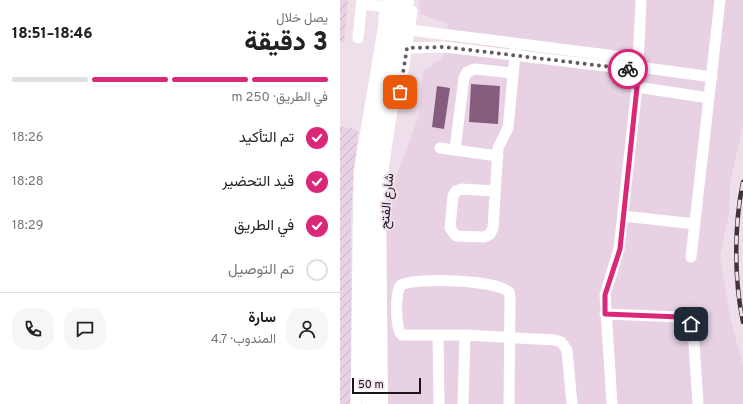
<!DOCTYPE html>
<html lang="ar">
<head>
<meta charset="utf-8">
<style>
  body { margin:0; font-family:Overpass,Vazirmatn,sans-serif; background:#f6f6f6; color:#222; direction:rtl; height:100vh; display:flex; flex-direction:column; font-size:15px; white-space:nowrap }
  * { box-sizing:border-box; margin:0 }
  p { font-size:13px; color:#767676 }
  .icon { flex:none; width:22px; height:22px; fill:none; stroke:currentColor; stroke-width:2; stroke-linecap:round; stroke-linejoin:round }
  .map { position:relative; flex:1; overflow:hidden; direction:ltr }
  .panel { display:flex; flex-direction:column; background:#fff; width:340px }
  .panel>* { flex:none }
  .scale { position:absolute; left:12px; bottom:10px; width:69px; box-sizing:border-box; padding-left:4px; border:2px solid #1b1519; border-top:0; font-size:11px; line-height:14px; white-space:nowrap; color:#1b1519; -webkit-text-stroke:3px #eedfeb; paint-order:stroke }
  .pin { position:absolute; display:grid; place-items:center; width:34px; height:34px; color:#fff; margin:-17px; border-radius:8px; box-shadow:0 2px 6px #0006 }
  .courier { position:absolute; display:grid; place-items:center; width:40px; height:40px; margin:-20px; border:3px solid #db2777; border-radius:50%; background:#fff; color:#222; box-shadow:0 1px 5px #0007 }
  .overview em { font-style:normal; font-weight:800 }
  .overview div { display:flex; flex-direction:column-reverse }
  .overview { display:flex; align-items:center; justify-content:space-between; height:68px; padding:0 12px }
  h1 { font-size:26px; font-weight:800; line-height:30px }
  .bar { display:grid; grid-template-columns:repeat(4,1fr); gap:6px 4px; align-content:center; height:48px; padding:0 12px }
  .bar i { height:5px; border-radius:3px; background:#e0e0e0 }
  .bar .on { background:#db2777 }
  .bar p { grid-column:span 4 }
  .line { display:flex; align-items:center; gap:10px; padding:0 12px; border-top:1px solid #e0e0e0 }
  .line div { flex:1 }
  .round { display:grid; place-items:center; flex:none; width:42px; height:42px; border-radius:16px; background:#f6f6f6 }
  ol { padding:0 12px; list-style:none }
  li { display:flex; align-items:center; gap:12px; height:44px }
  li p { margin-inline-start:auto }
  li .icon { padding:4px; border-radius:50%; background:#db2777; color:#fff; stroke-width:4 }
  li:last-child { color:#767676 }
  li i { width:22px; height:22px; border:2px solid #e0e0e0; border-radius:50% }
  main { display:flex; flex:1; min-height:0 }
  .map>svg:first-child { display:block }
  .built { fill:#e7d1e2 }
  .industrial { fill:url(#industrial-furrows) }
  .building { fill:#865c7e }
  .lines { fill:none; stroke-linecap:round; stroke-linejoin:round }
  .minor { stroke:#fff; stroke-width:11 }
  .major { stroke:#fff; stroke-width:14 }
  .rail-casing { stroke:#3c343a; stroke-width:4.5 }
  .rail { stroke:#eedfeb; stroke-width:3; stroke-dasharray:9; stroke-linecap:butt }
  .done { stroke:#655c62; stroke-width:4; stroke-dasharray:0 7.2 }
  .route { stroke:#db2777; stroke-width:5 }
  .labels { text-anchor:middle; stroke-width:4; stroke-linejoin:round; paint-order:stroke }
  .street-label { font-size:13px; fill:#1b1519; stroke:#eedfeb }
</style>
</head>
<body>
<main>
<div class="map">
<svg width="403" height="404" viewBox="0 0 403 404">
  <defs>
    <pattern id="industrial-furrows" width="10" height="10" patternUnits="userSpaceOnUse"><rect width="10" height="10" fill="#e7d1e2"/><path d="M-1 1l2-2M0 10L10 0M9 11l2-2" fill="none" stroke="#c6b3c1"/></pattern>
  </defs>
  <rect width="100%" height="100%" fill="#eedfeb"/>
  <path class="built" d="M79,0h324v125l-13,58 -1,31 -9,42 11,66 12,42v40h-355l-4,-183 4,-21 31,-85 4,-44 20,-13 5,-34 -28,-10z"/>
  <path class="industrial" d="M0,0h8l-4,43 -4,-1z
    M0,126l18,4 -7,83 1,191h-12z"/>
  <path class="building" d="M131,84l29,2 -2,38 -29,-2z
    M97,86l13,2 -6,41 -12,-2z"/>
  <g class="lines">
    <path class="minor" d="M22,4l24,3
      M70,30l229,29
      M18,38l4,-38
      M67,48l38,-1 193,23
      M299,67l73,10
      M63,71l9,-60
      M297,87l72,11
      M100,148l58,8
      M115,149l9,-71 3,-6 8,-3 38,4
      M155,191l-33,-2 -6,2 -3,5 -3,32 6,8 28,1 6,-3 3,-6 5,-80 10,-20 8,-84
      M283,216l72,8
      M351,257l29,-257
      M265,314l75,3 8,3 5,9 5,75
      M98,335l1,69
      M16,404l3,-232 24,-142 3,-30
      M123,404l2,-69
      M169,404l1,-106 -1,-6c-13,-12 -91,-15 -108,-7 -6,6 -6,45 1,50h63l90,5 6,2 6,8 5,54
      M272,404l-7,-109 14,-46 18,-162 4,-87"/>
    <path class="major" d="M29,404l-1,-219 4,-38 25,-147
      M41,404l-2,-209 3,-29 25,-166"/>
    <g class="rail-casing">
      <path id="rail" d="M403,182c-9,43 -9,97 0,140"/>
    </g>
    <use href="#rail" class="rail"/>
  </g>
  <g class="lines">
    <path class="done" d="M60,92l7,-44 38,-1 183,22"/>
    <path class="route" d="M288,69l10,1 -1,17 -17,162 -15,46v19l75,3 8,3 3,4"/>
  </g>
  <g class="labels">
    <g class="street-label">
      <text transform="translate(46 201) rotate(-85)" y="5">شارع الفتح</text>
    </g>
  </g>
</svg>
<div class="scale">50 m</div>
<div class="pin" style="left:60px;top:92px;background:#ea580c"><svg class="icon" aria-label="bag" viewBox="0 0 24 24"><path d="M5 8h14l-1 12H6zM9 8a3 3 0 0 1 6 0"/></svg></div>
<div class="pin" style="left:351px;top:324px;background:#1f2937"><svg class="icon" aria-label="home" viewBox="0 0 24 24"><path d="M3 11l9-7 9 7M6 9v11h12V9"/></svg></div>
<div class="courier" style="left:288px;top:69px"><svg class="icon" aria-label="bike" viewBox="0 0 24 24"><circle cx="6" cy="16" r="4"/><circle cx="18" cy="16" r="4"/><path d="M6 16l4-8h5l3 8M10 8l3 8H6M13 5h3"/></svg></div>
</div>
<section class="panel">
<div class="overview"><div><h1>3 دقيقة</h1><p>يصل خلال</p></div><em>18:46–18:51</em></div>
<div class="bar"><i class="on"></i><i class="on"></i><i class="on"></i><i></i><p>في الطريق · 250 m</p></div>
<ol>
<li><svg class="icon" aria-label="check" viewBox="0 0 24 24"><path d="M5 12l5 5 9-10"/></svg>تم التأكيد<p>18:26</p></li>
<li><svg class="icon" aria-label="check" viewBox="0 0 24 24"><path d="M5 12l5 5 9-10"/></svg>قيد التحضير<p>18:28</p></li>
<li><svg class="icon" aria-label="check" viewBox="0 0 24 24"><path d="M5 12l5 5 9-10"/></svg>في الطريق<p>18:29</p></li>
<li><i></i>تم التوصيل</li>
</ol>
<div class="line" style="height:72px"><a class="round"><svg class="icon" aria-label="person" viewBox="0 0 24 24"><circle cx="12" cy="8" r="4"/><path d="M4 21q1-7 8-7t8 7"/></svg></a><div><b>سارة</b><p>المندوب · 4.7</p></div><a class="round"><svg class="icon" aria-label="chat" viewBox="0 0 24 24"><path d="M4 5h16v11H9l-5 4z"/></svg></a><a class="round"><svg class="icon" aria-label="phone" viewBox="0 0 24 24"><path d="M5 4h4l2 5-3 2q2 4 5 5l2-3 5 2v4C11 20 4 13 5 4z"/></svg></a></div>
</section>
</main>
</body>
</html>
